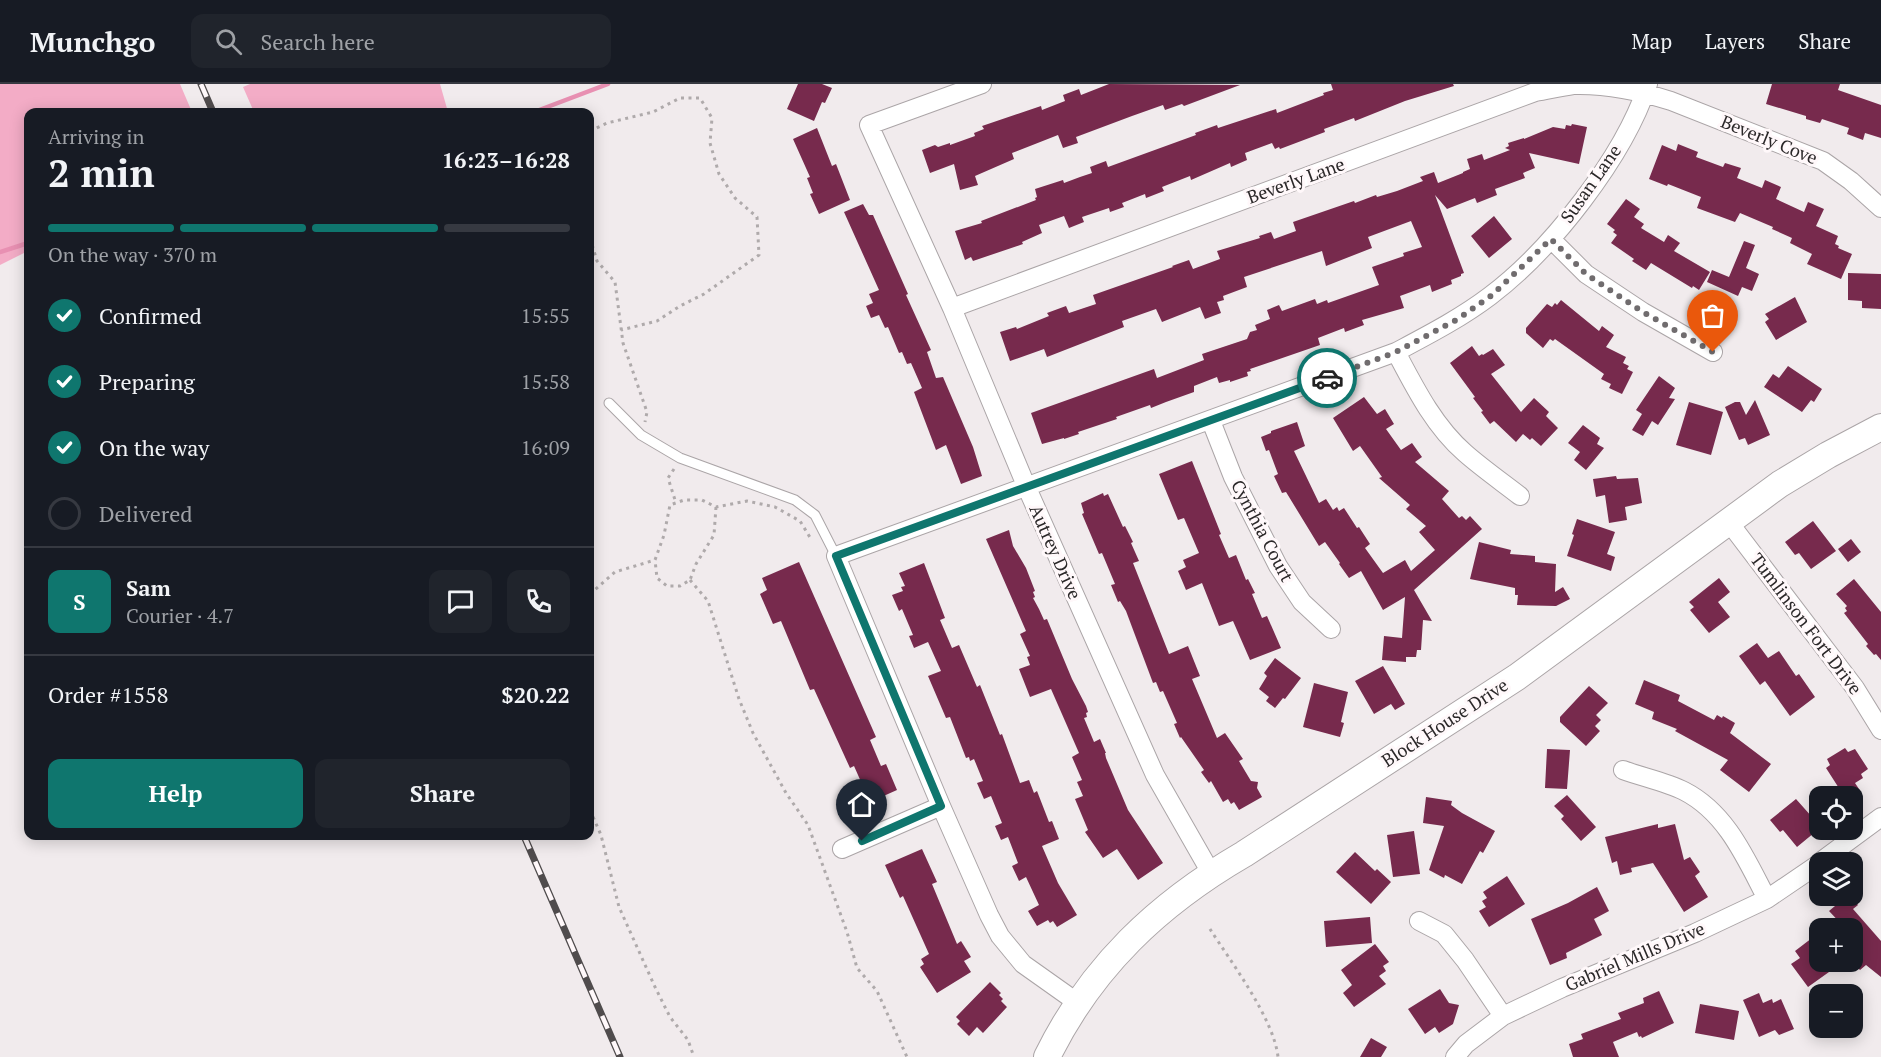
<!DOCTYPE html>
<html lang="en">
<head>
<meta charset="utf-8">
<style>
  body { margin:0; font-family:"PT Serif",serif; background:#20242c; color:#f1f3f6; height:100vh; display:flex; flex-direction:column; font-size:22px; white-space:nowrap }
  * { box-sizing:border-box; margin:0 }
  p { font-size:20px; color:#9ea1a6 }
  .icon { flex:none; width:33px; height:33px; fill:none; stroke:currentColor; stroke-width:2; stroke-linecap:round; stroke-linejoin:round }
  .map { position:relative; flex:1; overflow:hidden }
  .drawer { position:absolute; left:24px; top:24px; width:570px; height:732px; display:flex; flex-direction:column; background:#171b24; border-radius:12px; box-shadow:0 3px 15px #0003 }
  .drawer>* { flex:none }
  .tools { position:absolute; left:1809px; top:702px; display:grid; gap:12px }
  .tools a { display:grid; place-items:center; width:54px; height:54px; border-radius:12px; background:#171b24; box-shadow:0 3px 15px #0003; font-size:30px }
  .pin { position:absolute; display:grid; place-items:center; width:51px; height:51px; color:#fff; margin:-62px -26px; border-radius:50% 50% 50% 0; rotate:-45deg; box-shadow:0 0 6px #0007 }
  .pin .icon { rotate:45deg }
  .courier { position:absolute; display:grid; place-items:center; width:60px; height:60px; margin:-30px; border:4px solid #0f766e; border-radius:50%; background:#fff; color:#222; box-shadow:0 2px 8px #0007 }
  .head em { font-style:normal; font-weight:700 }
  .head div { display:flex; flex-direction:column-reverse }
  .head { display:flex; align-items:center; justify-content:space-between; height:102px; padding:0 24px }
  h1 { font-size:39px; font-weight:700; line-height:45px }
  .bar { display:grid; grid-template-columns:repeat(4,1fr); gap:9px 6px; align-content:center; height:72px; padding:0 24px }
  .bar i { height:8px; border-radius:4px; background:#363941 }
  .bar .current { background:#0f766e }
  .bar p { grid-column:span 4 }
  .line { display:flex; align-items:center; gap:15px; padding:0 24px; border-top:2px solid #363941 }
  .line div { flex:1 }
  .round { display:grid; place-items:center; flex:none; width:63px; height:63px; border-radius:12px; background:#20242c }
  ol { padding:0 24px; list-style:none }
  li { display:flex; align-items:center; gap:18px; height:66px }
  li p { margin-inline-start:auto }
  li .icon { padding:6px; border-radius:50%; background:#0f766e; color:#fff; stroke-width:4 }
  li:last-child { color:#9ea1a6 }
  li i { width:33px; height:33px; border:3px solid #363941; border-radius:50% }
  .primary-button { display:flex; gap:12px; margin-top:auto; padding:12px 24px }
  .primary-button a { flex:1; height:69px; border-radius:12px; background:#0f766e; color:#fff; font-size:24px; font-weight:700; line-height:69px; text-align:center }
  .primary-button a+a { background:#20242c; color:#f1f3f6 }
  header { display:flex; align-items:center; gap:36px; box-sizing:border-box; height:84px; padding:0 30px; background:#171b24; border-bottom:2px solid #363941 }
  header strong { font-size:28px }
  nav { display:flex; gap:33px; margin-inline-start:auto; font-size:21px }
  .search { width:420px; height:54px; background:#20242c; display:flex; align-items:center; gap:15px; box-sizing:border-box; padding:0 21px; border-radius:12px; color:#9ea1a6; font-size:22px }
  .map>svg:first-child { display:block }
  .green { fill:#f3acc6 }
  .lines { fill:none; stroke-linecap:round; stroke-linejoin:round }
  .stream { stroke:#e890b2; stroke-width:4.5 }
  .building { fill:#772a4d }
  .lane-casing { stroke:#aba5a7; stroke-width:11 }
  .street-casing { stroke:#aba5a7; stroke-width:20 }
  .secondary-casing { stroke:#aba5a7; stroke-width:28 }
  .path { stroke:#afaaab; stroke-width:3; stroke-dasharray:3 4.5; stroke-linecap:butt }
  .lane { stroke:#fff; stroke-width:9 }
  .street { stroke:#fff; stroke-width:18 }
  .secondary { stroke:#fff; stroke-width:26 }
  .rail-casing { stroke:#504c4d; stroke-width:7 }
  .rail { stroke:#fff8fa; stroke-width:4.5; stroke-dasharray:14; stroke-linecap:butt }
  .done { stroke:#706c6e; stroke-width:6; stroke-dasharray:0 10.8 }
  .route { stroke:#0f766e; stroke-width:8 }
  .labels { text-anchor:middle; stroke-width:6; stroke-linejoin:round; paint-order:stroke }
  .street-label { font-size:18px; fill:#2b2829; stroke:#fff8fa }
</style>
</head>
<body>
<header>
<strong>Munchgo</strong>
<div class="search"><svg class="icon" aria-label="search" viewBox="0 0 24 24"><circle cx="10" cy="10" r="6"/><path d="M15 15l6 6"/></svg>Search here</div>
<nav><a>Map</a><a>Layers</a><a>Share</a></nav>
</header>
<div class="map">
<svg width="1881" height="973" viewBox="0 0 1881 973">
  <rect width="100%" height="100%" fill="#f1ebed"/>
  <path class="green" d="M0,0h180l12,28h-164v139l-28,14z
    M250,0h190l8,28h-194l-11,-25z"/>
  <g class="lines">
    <path class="stream" d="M534,28l74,-28
      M0,168l28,-9"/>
  </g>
  <path class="building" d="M798,0h24l10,4 -7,15 -3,-1 -8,19 -27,-12z
    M1109,0l131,1 -56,21 -2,-2 -17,6 -2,-5 -31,11 -56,21 2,6 -15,5 -5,-13 -46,18 2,6 -39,17 3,9 -18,5 -6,-26 -24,9 -8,-23 13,-5 3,2 12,-4v2l25,-9 -1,-3 10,-4 -2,-3 59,-20 1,4 23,-9 -2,-6 16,-6 2,6z
    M1331,0h122l1,2 -49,15 -50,20 -1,-3 -30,11 1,3 -45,17 -1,-2 -4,2 -3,-6 -27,10 2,7 -16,7 -1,-4 -39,17 -1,-4 -28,11 2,4 -18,7 -1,-4 -23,9 2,4 -14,5 -1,-4 -27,9 2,5 -15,6 -5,-12 -25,9 3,8 -20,9 1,2 -50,17 -2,-4 -6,3 -10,-29 27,-8 -1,-2 55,-21 -1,-2 2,-1 -2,-8 28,-9 1,3 16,-6 12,-4 -2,-6 16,-6 2,6 88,-32 -1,-2 22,-8 1,3 58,-19 1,4 47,-18 -1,-2 10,-3z
    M1772,0h68l-2,6 43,15v33l-16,-5 -2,7 -16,-6 2,-6 -27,-9 -2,4 -14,-4v-3l-40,-12z
    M1572,40l15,3 -8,37 -50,-11 6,15 -12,5 2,5 -30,11 2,6 -20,8 -2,-5 -28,11 -12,-14 29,78 -3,1v2l-10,4 1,4 -20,8 -2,-7 -30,11 4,12 -42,12 2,5 -19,7 -1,-4 -26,10 2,7 -70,24 1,2 -4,1 1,4 -18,6v-2l-11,3 -2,-6 -23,9v6l-28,10 -15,6 -1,-3 -34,12 1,2 -39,13 1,2 -15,5v-1l-22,6 -11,-31 123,-44 3,9 47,-18 -2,-6 45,-15 3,-7 7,-2 -2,-5 15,-6 -3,-9 12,-5 3,6 33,-12 2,5 10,-4 1,3 51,-18 -7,-18 32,-11 -1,-3 19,-6 -11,-26 -43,16 4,11 -46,18 -4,-15 -78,26 3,10 -24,9 1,4 -7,2 4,11 -16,6 -5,-12 -38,15 -6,-13 -34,12 2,6 -77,30 -3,-8 -34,12 -10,-29 16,-5 1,2 32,-13 -2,-3 19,-7 3,7 27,-9 -3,-9 80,-28 -1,-1 17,-6 4,9 27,-10 -3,-8 43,-13 -1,-2 12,-4 3,7 22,-8 -3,-9 61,-21 1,2 21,-8 1,2 20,-6 26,-10 -3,-4 14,-5 4,11 25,-10v-1l7,-3 -3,-10 15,-5 2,6 26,-10 -5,-2 4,-2 -1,-3 16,-5v1l29,-12 12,2 1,-4 5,1z
    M817,44l15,38 4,-2 14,36 -31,14 -9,-20 3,-1 -6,-15 3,-1 -17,-38z
    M1678,60l20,8 -2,5 27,10 2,-4 16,5 -4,10 25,10 3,-8 16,7 -5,12 28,13 4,-10 16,7 -8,17 22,10 -3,8 4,2 -1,2 14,6 -11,25 -34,-15 5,-10 -22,-11 2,-5 -20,-9 1,-2 -33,-14 -5,9 -38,-14 4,-11 -33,-13 -1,2 -18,-7 13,-34 14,6z
    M1626,115l14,10 -6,8 10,7 -3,4 23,14 4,-7 12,8 -6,8 36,21 -11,18 -6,-4 -1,2 -41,-25 -5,7 -14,-9 2,-2 -23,-16 6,-8 -4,-3 2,-2 -8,-6z
    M863,120l6,11h4l35,79 -2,1 25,55 -4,2 9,26 7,-1 30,70 9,29 -21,8 -15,-39 -10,5 -22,-58 8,-4 -11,-25 -4,1 -5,-12 -3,1 -11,-26 -3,1 -6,-13 -8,3 -5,-12 7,-3 -4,-9 10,-4 -35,-78z
    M1494,132l18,23 -23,19 -18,-22z
    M1744,157l11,4 -9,23 13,6 -7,17 -10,-4 -4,9 -31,-14 5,-12 17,7z
    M1848,189l33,1v35l-19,-1v-7l-14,-1z
    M1795,213l12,25 -31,18 -11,-18 4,-3 -4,-5z
    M1561,216l38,31 3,-5 12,9 -8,12 20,10 -3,6 6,3 -2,3 6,3 -11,22 -13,-6 2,-4 -10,-5 3,-5 -49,-35 -2,2 -3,-2 -7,9 -17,-15v-5l21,-24 5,3 3,-4 2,2z
    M1472,262l7,10 3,-2 1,1 10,-6 12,16 -14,9 30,38 13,-14 15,14 -3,4 12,12 -17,18 -9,-8 -2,2 -7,-6 -7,8 -22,-21 -4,3 -9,-12 2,-1 -10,-13 2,-1 -25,-34z
    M1788,282l34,23 -8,13 -3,-2 -9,12 -38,-25 9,-13 6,4z
    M1659,292l16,12 -6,10 6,1 -17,26 -6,-4 -9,15 -11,-6 10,-16 -6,-4z
    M1364,313l13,17 8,-5 9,15 -8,5 15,21 11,-7 10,14 -7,5 34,29 -7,8 17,19 3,-2 4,4 4,-4 12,13 -68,61 18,31 -9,-1 -2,30h-4l-1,7h-10v5l-24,-2 2,-24 18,2 3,-41 -22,13 -22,-39 -12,7 -10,-14 1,-1 -15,-21 -6,4 -33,-54 -4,1 -8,-17 4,-2 -9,-24 -3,1 -5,-14 10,-4v-2l26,-9 8,24 -11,5 25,52 7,-4 7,11 4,-3 2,4 5,-3 13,20 2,-1 11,17 -5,4 18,25 22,-13 6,11 24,-21 -16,-18 7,-6 -20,-17 4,-4 -31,-27 3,-1 -22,-31 -7,5 -20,-33z
    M1755,316l15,35 -22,10 -3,-7 -6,2 -14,-33 10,-5h5l6,13z
    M1689,318l34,10 -12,43 -35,-10z
    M1583,341l17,13 -3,6 7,4 -18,22 -12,-10 6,-8 -12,-9z
    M1192,377l29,73 -2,1 10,23 7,-3 10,25 2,-1 7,14 -3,1 10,24 5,-2 14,32 -31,12 -17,-39 -14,5 -17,-43 -16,7 -8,-19 8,-4 -3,-7 16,-7 -15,-35 -6,2 -19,-46z
    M1616,392l1,3 21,-1 4,25 -17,4 2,13 -18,3 -4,-28 -9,2 -3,-18z
    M1103,409l1,3 4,-2 15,33 2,-1 8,16 -2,1 8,18 -6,2 36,91 19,-8 12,30 -8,3 25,59 8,-5 18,26 -4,2 12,20 7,1 -1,6 5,9 -23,13 -5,-8 -3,2 -3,-5 -5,3 -12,-21 -2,2 -8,-11 3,-2 -23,-33 -1,1 -6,-14 3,-1 -14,-32 -3,1 -4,-10 -3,1 -27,-72 -6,-10 -2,1 -7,-17 4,-1 -13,-31 -3,1 -17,-40 2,-1 -3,-10z
    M1577,435l38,13 -8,22 8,3 -4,14 -44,-15 7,-21 -2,-1z
    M1813,437l23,30 -25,18 -12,-16 -4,2 -10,-13z
    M1009,446l4,16 13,22 9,23 -2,1 2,5 -2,1 6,11 5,11 3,-1 25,60 14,27 2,6 -2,1 1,4 -3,1 10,24 6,-3 6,14h-1l1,5 22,52 35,53 -25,17 -21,-31 -14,9 -18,-26 3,-2 -13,-31 8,-3 -6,-14 5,-2 -10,-23 7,-4 -28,-64 -21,8 -11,-28 11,-4 -3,-8 3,-1 -10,-22 6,-3 -40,-92z
    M1851,455l10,13 -13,10 -10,-13z
    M1479,458l32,8 -1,4 25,2v6l21,2 -1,28 8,-5 7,12 -14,7 -39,-1 1,-10h-3v-7l-45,-9z
    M799,478l77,175 -6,3 11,26 5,-2 11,26 -27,12 -16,-36 -4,2 -36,-79 -4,1 -29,-69 -8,3 -13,-30 7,-4 -5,-12z
    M924,479l21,55 -5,2 12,28 7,-3 18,42 3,-2 20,50 2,-1 18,49 9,-3 5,13 3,-2 12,31 3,-1 7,18 -17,7 16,37 19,32 -20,12 -4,-6 -3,2 -2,-3 -11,6 -9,-15 11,-6 -13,-28 -7,4 -7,-15 6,-3 -10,-26 -7,3 -6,-14 7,-3 -11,-27 -7,3 -7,-16 6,-2 -9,-22 -4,2 -1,-4 -3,1 -16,-41 -4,1 -18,-42 13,-5 -13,-29 -14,6 -5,-12 4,-1 -11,-26 -3,2 -7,-16 11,-4 -2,-4 4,-1 -6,-13z
    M1719,494l11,14 -12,10 12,15 -21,16 -19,-23 4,-3 -5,-5z
    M1854,495l27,33v48l-5,-6 -2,1 -8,-9 2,-2 -24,-31 3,-2 -2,-3 2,-2 -11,-12z
    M1757,559l11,15 11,-7 17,25 3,-2 16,23 -25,19 -25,-35 -5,4 -21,-29z
    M1275,574l26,20 -16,21 -2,-1 -8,10 -9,-7 3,-4 -10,-8 8,-13 -3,-3z
    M1383,582l22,38 -10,6 -4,-6 -17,10 -19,-33z
    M1644,596l36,15 -2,6 36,19 3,-5 5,3 1,-2 12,7 -5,10 41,31 -22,28 -29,-22 8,-10 -53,-29 2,-2 -25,-10 2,-7 -19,-8z
    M1314,599l34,9 -7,30 3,1 -4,14 -37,-10z
    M1589,602l19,17 -12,12 5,5 -6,6 5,5 -14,15 -26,-24v-5z
    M1845,664l3,4 7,-3 13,20 -7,5 2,4 -8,5 6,9 -8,4h-9l-18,-28 4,-3 -3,-6z
    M1547,665l23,1 -3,39 -22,-1z
    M1567,711l29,32 -15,14 -20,-22 3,-3 -10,-10z
    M1426,713l26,4 -1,4 11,8 33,18 -12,22 -3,-2 -18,33 -17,-9 -1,3 -15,-8 15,-44 -21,-3z
    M1796,715l24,27v2l-23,19 -14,-17 -3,2 -10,-12z
    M1658,740v4l17,-4 9,36 6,-3 10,15 -5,4 13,21 -24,15 -31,-49 -22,5 1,4 -12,3 -3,-14 -5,2 -7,-26z
    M1414,747l6,43 -27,3 -6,-42z
    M922,765l15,33 -5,2 25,60 4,-3 10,16 -7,4 7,11 -34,21 -17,-26 4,-3 -3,-5 8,-5 -26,-58 -3,2 -15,-33z
    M1355,768l20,19 2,-2 14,13 -20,22 -35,-32z
    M1507,792l18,28 -36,23 -10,-16 7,-4 -4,-6 5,-3 -4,-6z
    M1597,803l12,24 -15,8 8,16 -36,18 1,5 -17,7 -19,-46 37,-16z
    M1847,812h3l8,9 -5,4 28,32v36l-15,-12 -6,5 -8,-8v-6l10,-8 -10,-11v-9h-7l-16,-17z
    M1370,833l2,26 -46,4 -2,-26z
    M1812,854l8,11v13h23l-35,25 -17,-23 9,-6 -5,-7z
    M1375,860l14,18 -6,4 3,5 -7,5 7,8 -32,23 -11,-14 9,-8 -11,-15z
    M990,898l11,11 -2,2 4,4 -2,2 6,6 -24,26 -6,-6 -8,9 -12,-12 3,-3 -4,-4z
    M1440,905l9,14 10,2 -6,19 -14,9 -4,-6 -10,7 -17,-25z
    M1659,907l15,32 -32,15 -1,-2 -2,1 -2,-5 -24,10 6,15h-46l-4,-13 14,-5 -2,-5 40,-15 -3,-6 26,-10 -1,-5z
    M1759,909l4,10 9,-4 1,4 8,-4 13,30 -15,6 -4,-5 -16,7 -16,-37z
    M1700,920l39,7 -5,29 -39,-7z
    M1371,954l16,9 -6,10h-21z"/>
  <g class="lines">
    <g class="lane-casing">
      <path id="lane" d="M609,319l32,32 39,23 115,42 20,15 21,41"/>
    </g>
    <g class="street-casing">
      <path id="street" d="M982,0l-113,41 83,183 75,180 128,287 56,98
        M1551,155l35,35 57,38 70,40
        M952,224l583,-216c12,-2 25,-5 38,-7 32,-1 67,6 98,16l152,60 28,20 30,27
        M1396,268c19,36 38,74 69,101 17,15 37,29 55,43
        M1211,337l22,56 45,89 24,36 29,27
        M1728,437l127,167 26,42
        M1623,686c19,7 44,12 61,21 43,22 62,68 83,108
        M842,765l99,-43
        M1820,778l61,-45
        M1419,837l25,13 21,26 38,56
        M1078,919l-55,-39 -23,-28 -11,-21 -48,-109 -105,-250 560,-204c32,-17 65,-34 94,-56 61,-46 134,-139 158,-212
        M1455,973l11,-13 37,-28 59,-28 133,-55 72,-34 53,-36"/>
    </g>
    <g class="secondary-casing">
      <path id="secondary" d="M1047,973c44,-90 111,-153 197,-203l273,-177 263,-193 48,-29 53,-28"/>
    </g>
    <path class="path" d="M590,47l17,-8 46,-11 27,-14h20l12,20 -2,25 9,31 16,24 22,19 2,38 -55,39 -24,12 -23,15 -36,9
      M590,154l7,23 18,21 8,61 24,69 -2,10
      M674,385l-6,9 8,25
      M716,423l-2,28 -18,29 -6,16 -10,6h-13l-10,-8 -2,-18 9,-25 6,-30 14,-5h18l14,7 31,-6 28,6 25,14 11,18
      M690,496l18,21 31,98 14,34 33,60 22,32 39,107 10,36 20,23 30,66
      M590,510l25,-22 40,-12
      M590,726l11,25 18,72 36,80 15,30 18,23 6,17
      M1210,845c21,33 64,90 68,128"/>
    <use href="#lane" class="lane"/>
    <use href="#street" class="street"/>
    <use href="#secondary" class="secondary"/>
    <g class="rail-casing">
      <path id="rail" d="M201,0l12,28
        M524,752l96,221"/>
    </g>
    <use href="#rail" class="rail"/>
  </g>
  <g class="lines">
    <path class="done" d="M1327,294l69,-26 62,-33 34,-24 59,-56 35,35 57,38 70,40"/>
    <path class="route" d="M862,757l79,-35 -105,-250 491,-178"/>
  </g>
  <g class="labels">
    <g class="street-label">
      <text transform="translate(1769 56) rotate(22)" y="6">Beverly Cove</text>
      <text transform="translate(1296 97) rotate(-20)" y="6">Beverly Lane</text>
      <text transform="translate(1591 100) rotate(-55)" y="6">Susan Lane</text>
      <text transform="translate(1262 447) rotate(62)" y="6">Cynthia Court</text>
      <text transform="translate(1055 468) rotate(66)" y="6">Autrey Drive</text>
      <text transform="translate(1806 540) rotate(53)" y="6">Tumlinson Fort Drive</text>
      <text transform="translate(1445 639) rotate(-33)" y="6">Block House Drive</text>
      <text transform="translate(1635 873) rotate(-23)" y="6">Gabriel Mills Drive</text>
    </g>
  </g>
</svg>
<div class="tools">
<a><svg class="icon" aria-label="locate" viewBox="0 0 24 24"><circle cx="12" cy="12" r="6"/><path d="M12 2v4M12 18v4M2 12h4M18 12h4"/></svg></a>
<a><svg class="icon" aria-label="layers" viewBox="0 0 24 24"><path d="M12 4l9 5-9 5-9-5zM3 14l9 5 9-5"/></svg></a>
<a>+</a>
<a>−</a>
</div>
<div class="pin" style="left:1713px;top:268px;background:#ea580c"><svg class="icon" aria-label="bag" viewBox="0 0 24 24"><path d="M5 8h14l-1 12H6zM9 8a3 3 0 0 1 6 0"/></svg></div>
<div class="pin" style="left:862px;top:757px;background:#1f2937"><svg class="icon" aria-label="home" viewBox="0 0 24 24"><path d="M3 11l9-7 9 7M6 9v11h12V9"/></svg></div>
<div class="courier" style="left:1327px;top:294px"><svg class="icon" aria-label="car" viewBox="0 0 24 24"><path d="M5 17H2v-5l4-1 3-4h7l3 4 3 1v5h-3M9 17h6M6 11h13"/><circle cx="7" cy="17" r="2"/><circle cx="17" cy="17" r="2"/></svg></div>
<section class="drawer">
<div class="head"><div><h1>2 min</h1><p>Arriving in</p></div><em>16:23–16:28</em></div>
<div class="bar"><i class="current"></i><i class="current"></i><i class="current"></i><i></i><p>On the way · 370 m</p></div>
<ol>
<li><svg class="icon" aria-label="check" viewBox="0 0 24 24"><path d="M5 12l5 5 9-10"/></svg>Confirmed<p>15:55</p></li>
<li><svg class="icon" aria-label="check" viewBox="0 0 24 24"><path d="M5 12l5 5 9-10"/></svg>Preparing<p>15:58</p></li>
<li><svg class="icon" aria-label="check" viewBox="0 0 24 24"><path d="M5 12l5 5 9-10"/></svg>On the way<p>16:09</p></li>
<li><i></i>Delivered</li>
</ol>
<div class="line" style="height:108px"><b class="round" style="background:#0f766e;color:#fff">S</b><div><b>Sam</b><p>Courier · 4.7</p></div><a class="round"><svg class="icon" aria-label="chat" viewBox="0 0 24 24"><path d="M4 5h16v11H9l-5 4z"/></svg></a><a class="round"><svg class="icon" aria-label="phone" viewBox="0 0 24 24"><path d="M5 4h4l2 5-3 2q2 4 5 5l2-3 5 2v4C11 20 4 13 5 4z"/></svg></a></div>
<div class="line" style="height:78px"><div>Order #1558</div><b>$20.22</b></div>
<div class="primary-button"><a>Help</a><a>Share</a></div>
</section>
</div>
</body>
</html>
